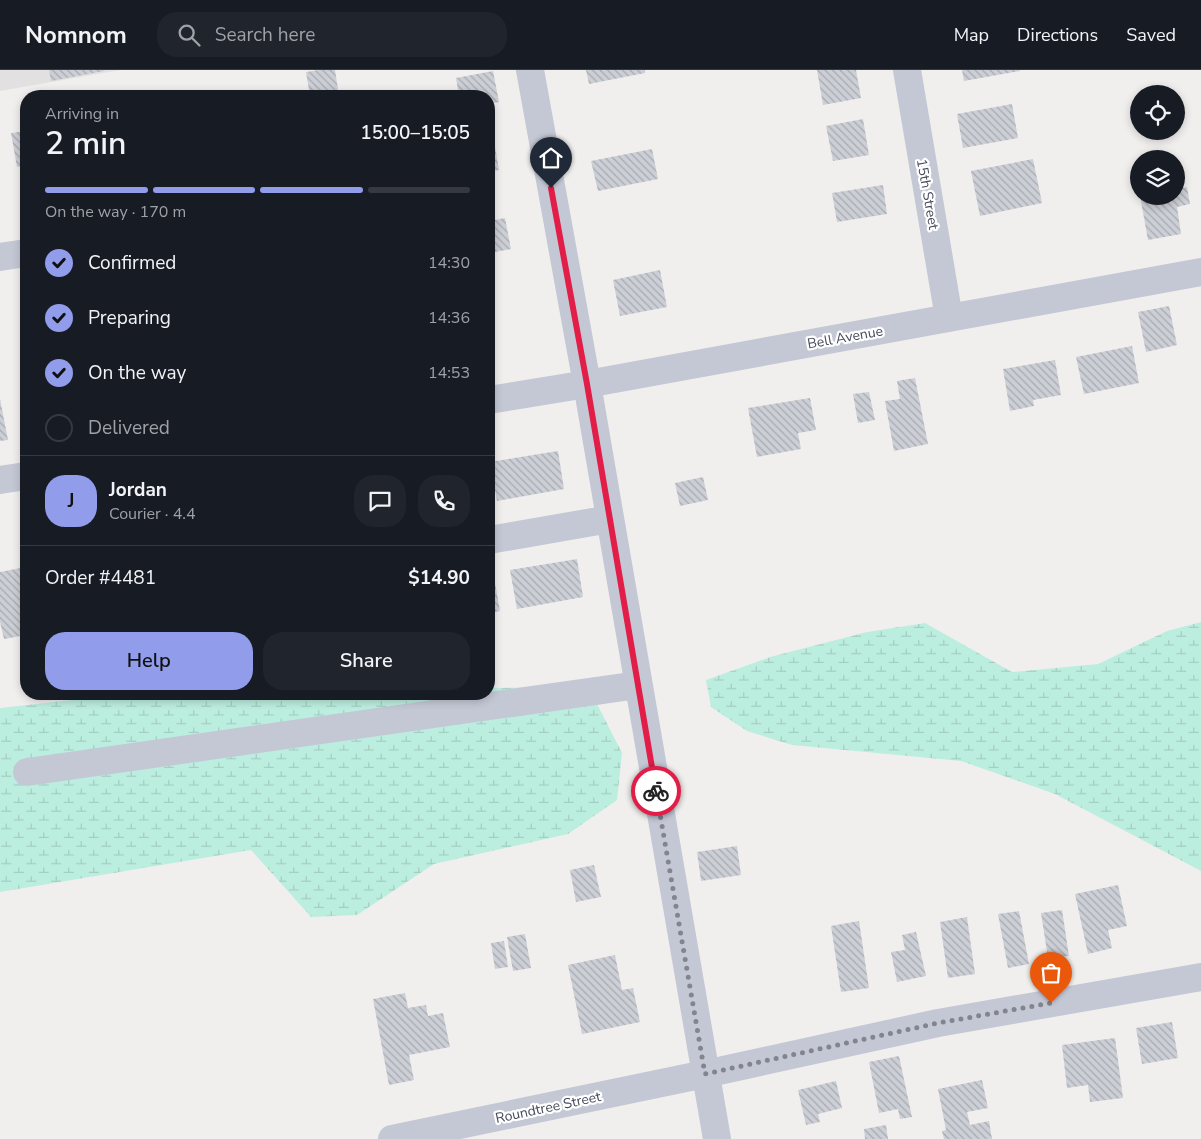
<!DOCTYPE html>
<html lang="en">
<head>
<meta charset="utf-8">
<style>
  body { margin:0; font-family:"Nunito Sans",sans-serif; background:#20242c; color:#f1f3f6; height:100vh; display:flex; flex-direction:column; font-size:19px; white-space:nowrap }
  * { box-sizing:border-box; margin:0 }
  p { font-size:16px; color:#9ea1a6 }
  .icon { flex:none; width:28px; height:28px; fill:none; stroke:currentColor; stroke-width:2; stroke-linecap:round; stroke-linejoin:round }
  .map { position:relative; flex:1; overflow:hidden }
  .sheet { position:absolute; left:20px; top:20px; width:475px; height:610px; display:flex; flex-direction:column; background:#171b24; border-radius:20px; box-shadow:0 2px 8px #0003 }
  .sheet>* { flex:none }
  .fabs { position:absolute; left:1130px; top:15px; display:grid; gap:10px }
  .fabs a { display:grid; place-items:center; width:55px; height:55px; border-radius:50%; background:#171b24; box-shadow:0 2px 8px #0003; font-size:25px }
  .pin { position:absolute; display:grid; place-items:center; width:42px; height:42px; color:#fff; margin:-51px -21px; border-radius:50% 50% 50% 0; rotate:-45deg; box-shadow:0 0 5px #0007 }
  .pin .icon { rotate:45deg }
  .courier { position:absolute; display:grid; place-items:center; width:50px; height:50px; margin:-25px; border:4px solid #e11d48; border-radius:50%; background:#fff; color:#222; box-shadow:0 1px 6px #0007 }
  .headline em { font-style:normal; font-weight:600 }
  .headline div { display:flex; flex-direction:column-reverse }
  .headline { display:flex; align-items:center; justify-content:space-between; height:85px; padding:0 25px }
  h1 { font-size:32px; font-weight:600; line-height:38px }
  .bar { display:grid; grid-template-columns:repeat(4,1fr); gap:8px 5px; align-content:center; height:60px; padding:0 25px }
  .bar i { height:6px; border-radius:4px; background:#363941 }
  .bar .on { background:#919ceb }
  .bar p { grid-column:span 4 }
  .line { display:flex; align-items:center; gap:12px; padding:0 25px; border-top:1px solid #363941 }
  .line div { flex:1 }
  .round { display:grid; place-items:center; flex:none; width:52px; height:52px; border-radius:20px; background:#20242c }
  ol { padding:0 25px; list-style:none }
  li { display:flex; align-items:center; gap:15px; height:55px }
  li p { margin-inline-start:auto }
  li .icon { padding:5px; border-radius:50%; background:#919ceb; color:#111; stroke-width:4 }
  li:last-child { color:#9ea1a6 }
  li i { width:28px; height:28px; border:2px solid #363941; border-radius:50% }
  .button { display:flex; gap:10px; margin-top:auto; padding:10px 25px }
  .button a { flex:1; height:58px; border-radius:20px; background:#919ceb; color:#111; font-size:20px; font-weight:600; line-height:58px; text-align:center }
  .button a+a { background:#20242c; color:#f1f3f6 }
  header { display:flex; align-items:center; gap:30px; box-sizing:border-box; height:70px; padding:0 25px; background:#171b24; border-bottom:1px solid #363941 }
  header strong { font-size:24px }
  nav { display:flex; gap:28px; margin-inline-start:auto; font-size:18px }
  .search { width:350px; height:45px; background:#20242c; display:flex; align-items:center; gap:12px; box-sizing:border-box; padding:0 18px; border-radius:20px; color:#9ea1a6; font-size:19px }
  .map>svg:first-child { display:block }
  .education { fill:#e2e0e0 }
  .wetland { fill:url(#wetland-marsh) }
  .building { fill:url(#building-back-hatch) }
  .lines { fill:none; stroke-linecap:round; stroke-linejoin:round }
  .minor { stroke:#c4c8d5; stroke-width:28 }
  .done { stroke:#82848e; stroke-width:5; stroke-dasharray:0 9 }
  .route { stroke:#e11d48; stroke-width:6 }
  .labels { text-anchor:middle; stroke-width:4.5; stroke-linejoin:round; paint-order:stroke }
  .street-label { font-size:14px; fill:#464b5b; stroke:#fff }
</style>
</head>
<body>
<header>
<strong>Nomnom</strong>
<div class="search"><svg class="icon" aria-label="search" viewBox="0 0 24 24"><circle cx="10" cy="10" r="6"/><path d="M15 15l6 6"/></svg>Search here</div>
<nav><a>Map</a><a>Directions</a><a>Saved</a></nav>
</header>
<div class="map">
<svg width="1201" height="1069" viewBox="0 0 1201 1069">
  <defs>
    <pattern id="wetland-marsh" width="20" height="14" patternUnits="userSpaceOnUse" patternTransform="scale(1.25)"><rect width="20" height="14" fill="#bceee0"/><path d="M1 5h8M5 5V1M11 12h8M15 12V8" fill="none" stroke="#a3cec2"/></pattern>
    <pattern id="building-back-hatch" width="6" height="6" patternUnits="userSpaceOnUse" patternTransform="scale(1.25)"><rect width="6" height="6" fill="#cdcfd6"/><path d="M-1 5l2 2M0 0l6 6M5-1l2 2" fill="none" stroke="#a8aab1"/></pattern>
  </defs>
  <rect width="100%" height="100%" fill="#f1efee"/>
  <path class="education" d="M0,0h120l-120,21z"/>
  <path class="wetland" d="M1201,552v249l-146,-77 -94,-33 -169,-16 -45,-14 -36,-24 -5,-27 64,-23 97,-25 58,-9 87,49 86,-8 69,-33z
    M554,617l41,13 27,53 -5,47 -49,34 -134,30 -77,51 -46,2 -60,-67 -251,42v-184l126,-14h363v-6z"/>
  <path class="building" d="M49,0h55v1l-53,10z
    M319,0h16l4,26h-29l-4,-24z
    M586,0h59v3l-56,11z
    M817,0h39l5,28 -38,7z
    M962,0h57l1,1 -56,10z
    M493,1l6,31 -10,2v-8h-30l-3,-18z
    M1012,34l6,34 -55,10 -6,-34z
    M863,49l6,36 -36,6 -7,-35z
    M489,59h3l7,41 -10,2z
    M26,61v35l-9,1 -6,-34z
    M652,79l6,30 -60,12 -7,-30z
    M1033,89l9,44 -62,13 -9,-45z
    M883,115l4,29 -50,8 -5,-29z
    M1187,117l3,17 -13,3 4,27 -33,6 -8,-44h36v-7z
    M505,148l6,31 -22,4v-32z
    M660,200l7,37 -47,9 -7,-36z
    M1169,236l8,39 -31,7 -8,-40z
    M1132,276l7,37 -55,11 -8,-37z
    M1055,290l6,35 -28,5 1,6 -24,5 -7,-42z
    M915,308l13,66 -34,7 -9,-50 15,-2 -3,-18z
    M869,322l6,28 -17,3 -5,-29z
    M810,328l6,32 -18,3 3,16 -44,8 -9,-49z
    M0,329l8,41 -8,1z
    M558,381l6,38 -67,12 -7,-39z
    M703,407l5,23 -28,6 -5,-23z
    M577,489l6,38 -66,12 -7,-39z
    M26,497v68l-22,4 -4,-17v-50z
    M493,502l7,39 -11,2v-40z
    M737,776l4,29 -40,6 -4,-29z
    M594,795l7,32 -25,5 -6,-32z
    M1118,815l9,41 -19,4 4,18 -24,6 -13,-60z
    M1062,840l7,46 -21,2 -7,-45z
    M1019,841l10,53 -21,4 -10,-54z
    M967,847l8,57 -27,4 -8,-56z
    M859,851l10,67 -28,4 -10,-66z
    M916,862l10,44 -29,6 -6,-30 14,-2 -3,-15z
    M525,864l6,34 -18,3 -6,-34z
    M504,871l4,26 -13,2 -4,-26z
    M615,885l7,35 11,-2 7,34 -58,12 -14,-69z
    M405,923l3,15 18,-3 2,11 15,-3 7,34 -41,8 5,25 -25,5 -16,-86z
    M1172,952l6,36 -36,6 -6,-36z
    M1115,968l8,60 -33,4 -2,-17 -21,3 -5,-43z
    M899,986l13,61 -12,2 -2,-10 -19,4 -10,-51z
    M982,1010l6,28 -21,4 3,13 19,-4 3,18h-48l-2,-8 4,-1 -8,-41z
    M836,1011l6,27 -24,6 2,8 -14,3 -8,-35z
    M886,1055l2,14h-23l-1,-10z"/>
  <g class="lines">
    <path class="minor" d="M530,0l57,314 130,755
      M907,0l42,248
      M0,187l26,-4
      M489,330l98,-16 614,-112
      M0,410l26,-4
      M489,470l121,-21
      M27,702l611,-87
      M392,1069l313,-65 233,-51 263,-46"/>
  </g>
  <g class="lines">
    <path class="done" d="M656,721l49,283 233,-51 113,-20"/>
    <path class="route" d="M551,118l36,196 69,407"/>
  </g>
  <g class="labels">
    <g class="street-label">
      <text transform="translate(928 124) rotate(80)" y="5">15th Street</text>
      <text transform="translate(845 267) rotate(-10)" y="5">Bell Avenue</text>
      <text transform="translate(548 1037) rotate(-12)" y="5">Roundtree Street</text>
    </g>
  </g>
</svg>
<div class="fabs">
<a><svg class="icon" aria-label="locate" viewBox="0 0 24 24"><circle cx="12" cy="12" r="6"/><path d="M12 2v4M12 18v4M2 12h4M18 12h4"/></svg></a>
<a><svg class="icon" aria-label="layers" viewBox="0 0 24 24"><path d="M12 4l9 5-9 5-9-5zM3 14l9 5 9-5"/></svg></a>
</div>
<div class="pin" style="left:1051px;top:933px;background:#ea580c"><svg class="icon" aria-label="bag" viewBox="0 0 24 24"><path d="M5 8h14l-1 12H6zM9 8a3 3 0 0 1 6 0"/></svg></div>
<div class="pin" style="left:551px;top:118px;background:#1f2937"><svg class="icon" aria-label="home" viewBox="0 0 24 24"><path d="M3 11l9-7 9 7M6 9v11h12V9"/></svg></div>
<div class="courier" style="left:656px;top:721px"><svg class="icon" aria-label="bike" viewBox="0 0 24 24"><circle cx="6" cy="16" r="4"/><circle cx="18" cy="16" r="4"/><path d="M6 16l4-8h5l3 8M10 8l3 8H6M13 5h3"/></svg></div>
<section class="sheet">
<div class="headline"><div><h1>2 min</h1><p>Arriving in</p></div><em>15:00–15:05</em></div>
<div class="bar"><i class="on"></i><i class="on"></i><i class="on"></i><i></i><p>On the way · 170 m</p></div>
<ol>
<li><svg class="icon" aria-label="check" viewBox="0 0 24 24"><path d="M5 12l5 5 9-10"/></svg>Confirmed<p>14:30</p></li>
<li><svg class="icon" aria-label="check" viewBox="0 0 24 24"><path d="M5 12l5 5 9-10"/></svg>Preparing<p>14:36</p></li>
<li><svg class="icon" aria-label="check" viewBox="0 0 24 24"><path d="M5 12l5 5 9-10"/></svg>On the way<p>14:53</p></li>
<li><i></i>Delivered</li>
</ol>
<div class="line" style="height:90px"><b class="round" style="background:#919ceb;color:#111">J</b><div><b>Jordan</b><p>Courier · 4.4</p></div><a class="round"><svg class="icon" aria-label="chat" viewBox="0 0 24 24"><path d="M4 5h16v11H9l-5 4z"/></svg></a><a class="round"><svg class="icon" aria-label="phone" viewBox="0 0 24 24"><path d="M5 4h4l2 5-3 2q2 4 5 5l2-3 5 2v4C11 20 4 13 5 4z"/></svg></a></div>
<div class="line" style="height:65px"><div>Order #4481</div><b>$14.90</b></div>
<div class="button"><a>Help</a><a>Share</a></div>
</section>
</div>
</body>
</html>
